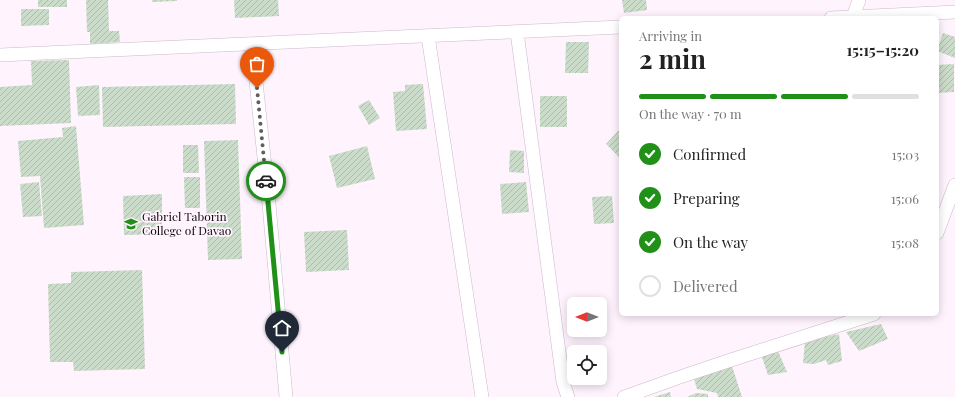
<!DOCTYPE html>
<html lang="en">
<head>
<meta charset="utf-8">
<style>
  body { margin:0; font-family:"Playfair Display",serif; background:#f2f2f2; color:#222; height:100vh; display:flex; flex-direction:column; font-size:15px; white-space:nowrap }
  * { box-sizing:border-box; margin:0 }
  p { font-size:13px; color:#767676 }
  .icon { flex:none; width:22px; height:22px; fill:none; stroke:currentColor; stroke-width:2; stroke-linecap:round; stroke-linejoin:round }
  .map { position:relative; flex:1; overflow:hidden }
  .details { position:absolute; left:619px; top:16px; width:320px; height:300px; display:flex; flex-direction:column; background:#fff; border-radius:6px; box-shadow:0 2px 10px #0003 }
  .details>* { flex:none }
  .needle { width:26px; rotate:270deg }
  .fabs { position:absolute; left:567px; top:297px; display:grid; gap:8px }
  .fabs a { display:grid; place-items:center; width:40px; height:40px; border-radius:6px; background:#fff; box-shadow:0 2px 10px #0003; font-size:20px }
  .pin { position:absolute; display:grid; place-items:center; width:34px; height:34px; color:#fff; margin:-41px -17px; border-radius:50% 50% 50% 0; rotate:-45deg; box-shadow:0 0 4px #0007 }
  .pin .icon { rotate:45deg }
  .courier { position:absolute; display:grid; place-items:center; width:40px; height:40px; margin:-20px; border:3px solid #209018; border-radius:50%; background:#fff; color:#222; box-shadow:0 1px 5px #0007 }
  .summary em { font-style:normal; font-weight:700 }
  .summary div { display:flex; flex-direction:column-reverse }
  .summary { display:flex; align-items:center; justify-content:space-between; height:68px; padding:0 20px }
  h1 { font-size:26px; font-weight:700; line-height:30px }
  .bar { display:grid; grid-template-columns:repeat(4,1fr); gap:6px 4px; align-content:center; height:48px; padding:0 20px }
  .bar i { height:5px; border-radius:3px; background:#e0e0e0 }
  .bar .on { background:#209018 }
  .bar p { grid-column:span 4 }
  ol { padding:0 20px; list-style:none }
  li { display:flex; align-items:center; gap:12px; height:44px }
  li p { margin-inline-start:auto }
  li .icon { padding:4px; border-radius:50%; background:#209018; color:#fff; stroke-width:4 }
  li:last-child { color:#767676 }
  li i { width:22px; height:22px; border:2px solid #e0e0e0; border-radius:50% }
  .map>svg:first-child { display:block }
  .building { fill:url(#building-hatch) }
  .lines { fill:none; stroke-linecap:round; stroke-linejoin:round }
  .minor-casing { stroke:#ccb9c9; stroke-width:14 }
  .minor { stroke:#fff; stroke-width:13 }
  .done { stroke:#645c63; stroke-width:4; stroke-dasharray:0 7.2 }
  .route { stroke:#209018; stroke-width:5 }
  .labels { text-anchor:middle; stroke-width:3.5; stroke-linejoin:round; paint-order:stroke }
  .poi-label { font-size:12px; fill:#110b10; stroke:#fff3fd; text-anchor:start }
</style>
</head>
<body>
<div class="map">
<svg width="955" height="397" viewBox="0 0 955 397">
  <defs>
    <pattern id="building-hatch" width="6" height="6" patternUnits="userSpaceOnUse"><rect width="6" height="6" fill="#ccdcca"/><path d="M-1 1l2-2M0 6l6-6M5 7l2-2" fill="none" stroke="#aebbac"/></pattern>
  </defs>
  <rect width="100%" height="100%" fill="#fff3fd"/>
  <path class="building" d="M38,0h29v7h-29z
    M86,0h22l1,31h10l1,11 -30,2v-12h-3z
    M152,0h25v1l-25,1z
    M234,0h44l1,16 -44,2z
    M622,0h24l1,10 -23,3z
    M21,9h28v16l-28,1z
    M943,33l12,4v21l-18,-7z
    M566,42h23l-1,31h-23z
    M69,60l2,63 -71,3v-39l32,-2 -1,-24z
    M954,64v28l-17,1v-28z
    M235,84l1,40 -133,3 -1,-40z
    M423,84l4,45 -31,2 -3,-39 12,-1v-6z
    M99,85l1,30 -22,1 -2,-29z
    M540,96h27v31h-27z
    M369,100l11,18 -11,7 -11,-19z
    M76,126l8,99 -40,3 -4,-52 -19,1 -3,-36 45,-4 -1,-9z
    M621,128v27l-2,2 -13,-13z
    M238,140l4,119 -34,1 -4,-119z
    M183,145h15l1,28h-16z
    M367,146l8,33 -38,9 -8,-32z
    M510,150l14,1v22l-15,-1z
    M184,177h16v31h-15z
    M39,182l3,34 -19,1 -3,-33z
    M526,182l3,30 -27,2 -2,-30z
    M162,194v40l-38,1 -1,-39z
    M612,196l2,27 -20,1 -2,-27z
    M347,230l2,40 -43,2 -2,-40z
    M619,238h2v16h-1z
    M142,270l3,99 -71,2 -1,-9h-23l-2,-78 23,-1v-11z
    M881,324l7,15 -29,12 -13,-19z
    M839,334l3,27 -14,4 -2,-5 -12,4 -11,-1 2,-22z
    M778,351l9,21 -19,3 -6,-18z
    M731,363l11,34h-24l-1,-4 -20,-4 -3,-10z
    M670,392l1,5h-17z
    M696,393l12,1v3h-21z"/>
  <g class="lines">
    <g class="minor-casing">
      <path id="minor" d="M853,17l6,-17
        M831,18l124,-6
        M517,32l46,350 5,15
        M428,36l54,361
        M252,44l17,160 17,193
        M0,55l621,-28
        M937,233l18,-48
        M624,397l56,-20 51,-17 143,-46"/>
    </g>
    <use href="#minor" class="minor"/>
  </g>
  <g class="lines">
    <path class="done" d="M257,88l9,93"/>
    <path class="route" d="M266,181l16,171"/>
  </g>
  <defs>
    <g id="university-bare" transform="scale(1.08)"><path d="M0-5L7-2L0 1L-7-2ZM-4 1L0 2.5L4 1V4Q0 6-4 4Z" fill="#209018" stroke="#fff3fd" stroke-width="2.5" paint-order="stroke"/></g>
  </defs>
  <g fill-rule="evenodd">
    <use href="#university-bare" x="131" y="224"/>
  </g>
  <g class="labels">
    <g class="poi-label">
      <text x="142" y="221">Gabriel Taborin<tspan x="142" dy="14">College of Davao</tspan></text>
    </g>
  </g>
</svg>
<div class="fabs">
<a><svg class="needle" viewBox="-14 -14 28 28"><path d="M0-13l5 13h-10z" fill="#e53935"/><path d="M0 13l5-13h-10z" fill="#767676"/></svg></a>
<a><svg class="icon" aria-label="locate" viewBox="0 0 24 24"><circle cx="12" cy="12" r="6"/><path d="M12 2v4M12 18v4M2 12h4M18 12h4"/></svg></a>
</div>
<div class="pin" style="left:257px;top:88px;background:#ea580c"><svg class="icon" aria-label="bag" viewBox="0 0 24 24"><path d="M5 8h14l-1 12H6zM9 8a3 3 0 0 1 6 0"/></svg></div>
<div class="pin" style="left:282px;top:352px;background:#1f2937"><svg class="icon" aria-label="home" viewBox="0 0 24 24"><path d="M3 11l9-7 9 7M6 9v11h12V9"/></svg></div>
<div class="courier" style="left:266px;top:181px"><svg class="icon" aria-label="car" viewBox="0 0 24 24"><path d="M5 17H2v-5l4-1 3-4h7l3 4 3 1v5h-3M9 17h6M6 11h13"/><circle cx="7" cy="17" r="2"/><circle cx="17" cy="17" r="2"/></svg></div>
<section class="details">
<div class="summary"><div><h1>2 min</h1><p>Arriving in</p></div><em>15:15–15:20</em></div>
<div class="bar"><i class="on"></i><i class="on"></i><i class="on"></i><i></i><p>On the way · 70 m</p></div>
<ol>
<li><svg class="icon" aria-label="check" viewBox="0 0 24 24"><path d="M5 12l5 5 9-10"/></svg>Confirmed<p>15:03</p></li>
<li><svg class="icon" aria-label="check" viewBox="0 0 24 24"><path d="M5 12l5 5 9-10"/></svg>Preparing<p>15:06</p></li>
<li><svg class="icon" aria-label="check" viewBox="0 0 24 24"><path d="M5 12l5 5 9-10"/></svg>On the way<p>15:08</p></li>
<li><i></i>Delivered</li>
</ol>
</section>
</div>
</body>
</html>
